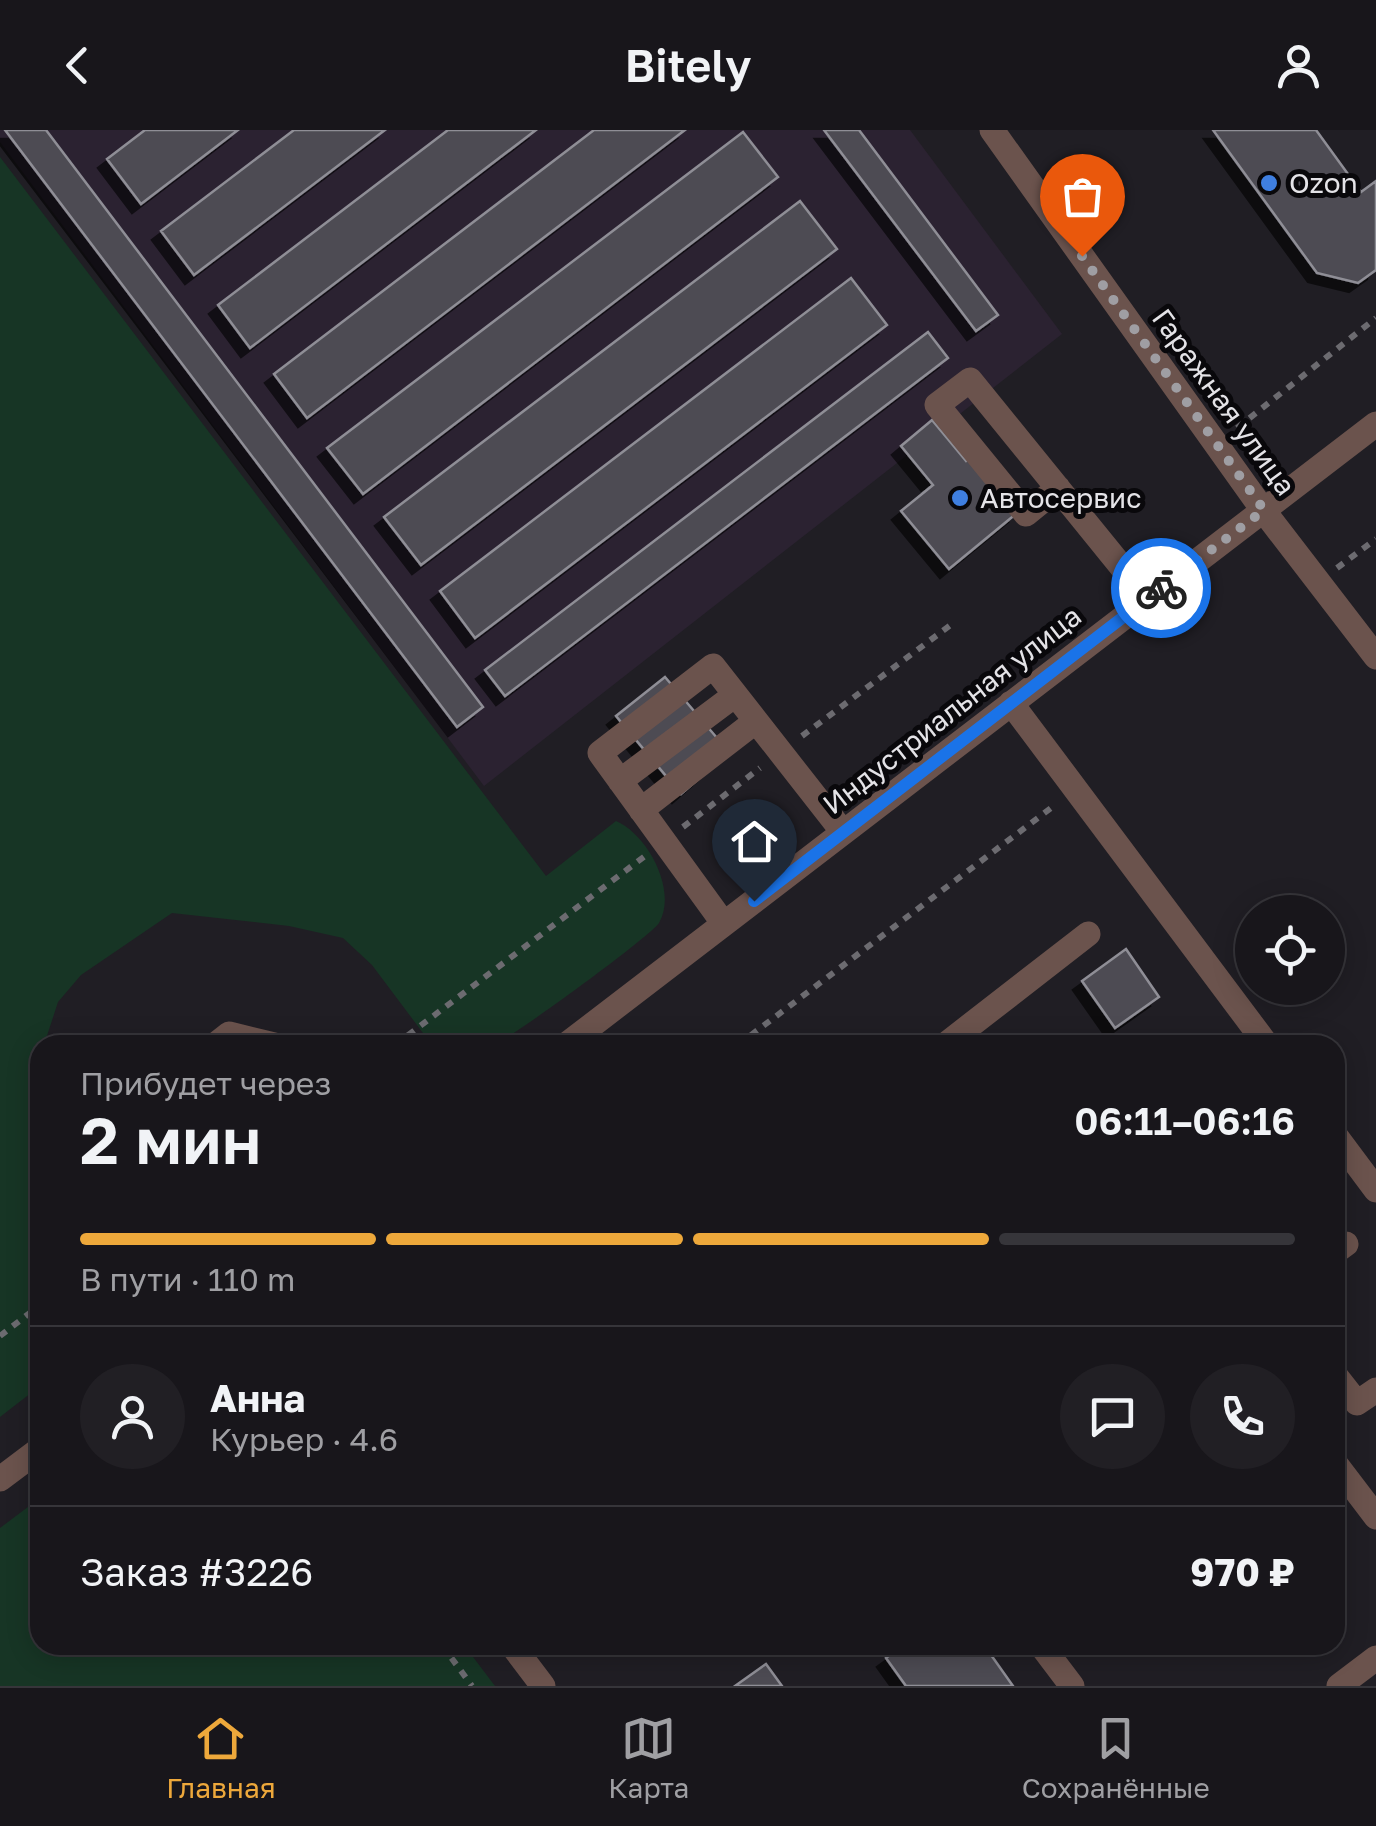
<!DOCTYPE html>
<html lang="ru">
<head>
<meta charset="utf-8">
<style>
  body { margin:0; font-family:"Golos Text",sans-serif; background:#211f24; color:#f1f3f6; height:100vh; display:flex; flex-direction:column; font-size:38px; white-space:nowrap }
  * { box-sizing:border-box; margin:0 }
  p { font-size:32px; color:#9f9fa3 }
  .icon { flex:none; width:55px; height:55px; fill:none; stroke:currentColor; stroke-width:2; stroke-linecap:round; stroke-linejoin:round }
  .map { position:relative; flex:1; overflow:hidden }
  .panel { position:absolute; left:30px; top:905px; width:1315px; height:620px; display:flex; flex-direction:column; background:#18161b; border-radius:30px; box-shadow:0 5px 25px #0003,0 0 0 2px #36353a }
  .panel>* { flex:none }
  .tools { position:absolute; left:1235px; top:765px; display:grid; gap:20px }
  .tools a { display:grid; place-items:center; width:110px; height:110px; border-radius:50%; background:#18161b; box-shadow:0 5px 25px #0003,0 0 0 2px #36353a; font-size:50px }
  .pin { position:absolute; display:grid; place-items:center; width:85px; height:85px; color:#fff; margin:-102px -42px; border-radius:50% 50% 50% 0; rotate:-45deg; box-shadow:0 0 10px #0007 }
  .pin .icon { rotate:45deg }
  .courier { position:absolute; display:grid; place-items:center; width:100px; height:100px; margin:-50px; border:8px solid #1a73e8; border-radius:50%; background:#fff; color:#222; box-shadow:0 2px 12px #0007 }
  .head em { font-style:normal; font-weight:600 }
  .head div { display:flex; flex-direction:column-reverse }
  .head { display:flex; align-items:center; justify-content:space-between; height:170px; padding:0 50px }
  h1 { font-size:65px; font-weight:600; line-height:75px }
  .bar { display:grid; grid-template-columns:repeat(4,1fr); gap:15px 10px; align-content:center; height:120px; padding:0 50px }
  .bar i { height:12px; border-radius:8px; background:#36353a }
  .bar .current { background:#eda83b }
  .bar p { grid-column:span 4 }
  .line { display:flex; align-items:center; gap:25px; padding:0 50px; border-top:2px solid #36353a }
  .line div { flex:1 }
  .round { display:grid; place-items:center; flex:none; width:105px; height:105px; border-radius:52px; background:#211f24 }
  header { display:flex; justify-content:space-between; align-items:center; height:130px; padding:0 50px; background:#18161b; font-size:45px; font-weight:600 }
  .tab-bar { display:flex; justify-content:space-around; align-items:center; height:140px; border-top:2px solid #36353a; background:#18161b; font-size:28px; color:#9f9fa3 }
  .tab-bar a { display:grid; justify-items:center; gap:5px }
  .tab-bar .current { color:#eda83b }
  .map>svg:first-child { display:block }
  .industrial { fill:#2b2231 }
  .green { fill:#173525 }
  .building { fill:#4d4c53; stroke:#8f8e96; stroke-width:2.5; filter:url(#shadow) }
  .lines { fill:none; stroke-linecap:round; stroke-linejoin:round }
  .path { stroke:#6c6b70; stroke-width:6; stroke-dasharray:8 8; stroke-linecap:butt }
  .minor { stroke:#6b534d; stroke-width:25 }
  .done { stroke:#9f9ea3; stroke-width:10; stroke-dasharray:0 18 }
  .route { stroke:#1a73e8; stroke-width:12 }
  .shop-dot { fill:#3f7fe0; stroke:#09080b; stroke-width:4 }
  .labels { text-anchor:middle; stroke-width:10; stroke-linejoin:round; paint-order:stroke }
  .poi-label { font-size:28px; fill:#e4e3e7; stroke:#09080b; text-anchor:start }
  .street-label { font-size:28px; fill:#e4e3e7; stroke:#09080b }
</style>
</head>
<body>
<header><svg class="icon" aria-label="back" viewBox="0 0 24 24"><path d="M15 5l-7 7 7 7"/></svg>Bitely<svg class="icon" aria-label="person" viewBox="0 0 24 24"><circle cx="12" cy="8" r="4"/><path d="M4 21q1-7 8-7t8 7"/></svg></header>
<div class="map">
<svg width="1376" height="1556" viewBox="0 0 1376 1556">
  <defs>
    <filter id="shadow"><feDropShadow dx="-9" dy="9" stdDeviation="0" flood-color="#0009"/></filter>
  </defs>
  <rect width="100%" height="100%" fill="#201e24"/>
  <path class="industrial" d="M0,0h910l152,204 -578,452 -484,-644z"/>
  <path class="green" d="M0,27l546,719 70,-55c31,13 62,69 43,102 -8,13 -151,118 -166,122 -17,5 -43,0 -61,0l-60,-80 -29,-27 -54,-12 -117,-13 -91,62 -23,27 -14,43h-4v341l-40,31z
    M40,1368v147h424l31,41h-495v-158z"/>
  <path class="building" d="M5,0h41l437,577 -26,20z
    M145,0h93l-97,74 -34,-45z
    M294,0h91l-191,145 -33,-44z
    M448,0h88l-286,218 -32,-43z
    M594,0h91l-378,288 -33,-44z
    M824,0h35l139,185 -22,16z
    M1213,0h103l45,62 15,-11v89l-18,13 -41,-10z
    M743,2l35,45 -415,317 -36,-46z
    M800,71l37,48 -416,316 -37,-48z
    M851,148l36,47 -412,313 -35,-47z
    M928,202l20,26 -443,338 -20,-26z
    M932,290l34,41 4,-4 47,56 -68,56 -48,-58 32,-26 -32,-39z
    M665,547l64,75 -48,42 -65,-78z
    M1126,819l33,48 -44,31 -33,-47z
    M904,1515h80l29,41h-107l-20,-28z
    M766,1534l16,22h-47z"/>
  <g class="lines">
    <path class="path" d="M1237,298l139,-110
      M1337,438l39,-29
      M802,606l150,-112
      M683,697l77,-59
      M395,915l250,-189
      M738,915l317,-240
      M0,1206l40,-31
      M442,1515l30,41"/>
    <path class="minor" d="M992,0l271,380 113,147
      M1058,358l-32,26 -89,-109 33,-25 177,218
      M1011,573l256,342
      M620,651l115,-86
      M641,680l115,-89
      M724,794l-124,-171 113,-87 130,166
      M215,915l14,-11 45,11
      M566,915l810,-621
      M945,915l143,-111
      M1335,1005l41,55
      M1335,1122l11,-8
      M1335,1245l22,28 19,-13
      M1335,1333l41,54
      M0,1349l40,-30
      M512,1515l31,41
      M1041,1515l31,41
      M1339,1556l37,-28"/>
  </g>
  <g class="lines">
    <path class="done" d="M1082,126l182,254 -103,78"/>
    <path class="route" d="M754,771l407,-313"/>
  </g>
  <g class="shop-dot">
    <circle cx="1269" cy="53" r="10"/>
    <circle cx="960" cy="368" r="10"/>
  </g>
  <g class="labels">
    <g class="poi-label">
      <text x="1289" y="63">Ozon</text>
      <text x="980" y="378">Автосервис</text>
    </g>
    <g class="street-label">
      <text transform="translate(1224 272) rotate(54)" y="10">Гаражная улица</text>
      <text transform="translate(952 580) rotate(-38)" y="10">Индустриальная улица</text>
    </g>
  </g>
</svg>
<div class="tools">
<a><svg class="icon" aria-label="locate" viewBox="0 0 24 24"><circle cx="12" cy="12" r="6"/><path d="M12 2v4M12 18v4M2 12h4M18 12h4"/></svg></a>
</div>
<div class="pin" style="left:1082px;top:126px;background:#ea580c"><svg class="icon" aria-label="bag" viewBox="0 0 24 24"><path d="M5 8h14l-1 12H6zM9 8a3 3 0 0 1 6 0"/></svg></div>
<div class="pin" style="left:754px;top:771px;background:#1f2937"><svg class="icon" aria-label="home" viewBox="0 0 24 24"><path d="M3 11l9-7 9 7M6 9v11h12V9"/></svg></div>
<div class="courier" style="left:1161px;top:458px"><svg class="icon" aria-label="bike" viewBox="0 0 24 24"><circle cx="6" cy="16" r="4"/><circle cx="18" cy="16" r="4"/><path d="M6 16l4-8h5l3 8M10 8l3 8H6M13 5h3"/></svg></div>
<section class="panel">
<div class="head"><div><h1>2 мин</h1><p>Прибудет через</p></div><em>06:11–06:16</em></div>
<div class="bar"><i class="current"></i><i class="current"></i><i class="current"></i><i></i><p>В пути · 110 m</p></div>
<div class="line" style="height:180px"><a class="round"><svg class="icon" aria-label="person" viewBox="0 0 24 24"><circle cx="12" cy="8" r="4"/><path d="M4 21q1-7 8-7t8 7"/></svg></a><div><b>Анна</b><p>Курьер · 4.6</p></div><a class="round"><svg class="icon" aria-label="chat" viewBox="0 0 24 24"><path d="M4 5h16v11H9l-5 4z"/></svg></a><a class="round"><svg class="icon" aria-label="phone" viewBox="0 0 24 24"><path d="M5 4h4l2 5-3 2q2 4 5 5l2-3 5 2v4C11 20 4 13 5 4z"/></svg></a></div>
<div class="line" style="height:130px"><div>Заказ #3226</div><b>970 ₽</b></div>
</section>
</div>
<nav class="tab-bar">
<a class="current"><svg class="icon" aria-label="home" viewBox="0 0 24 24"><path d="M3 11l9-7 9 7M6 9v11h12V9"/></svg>Главная</a>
<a><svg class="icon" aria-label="map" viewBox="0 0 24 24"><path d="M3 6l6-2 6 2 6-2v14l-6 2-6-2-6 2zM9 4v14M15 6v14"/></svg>Карта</a>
<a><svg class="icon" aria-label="saved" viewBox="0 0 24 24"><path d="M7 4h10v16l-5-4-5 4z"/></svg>Сохранённые</a>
</nav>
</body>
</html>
